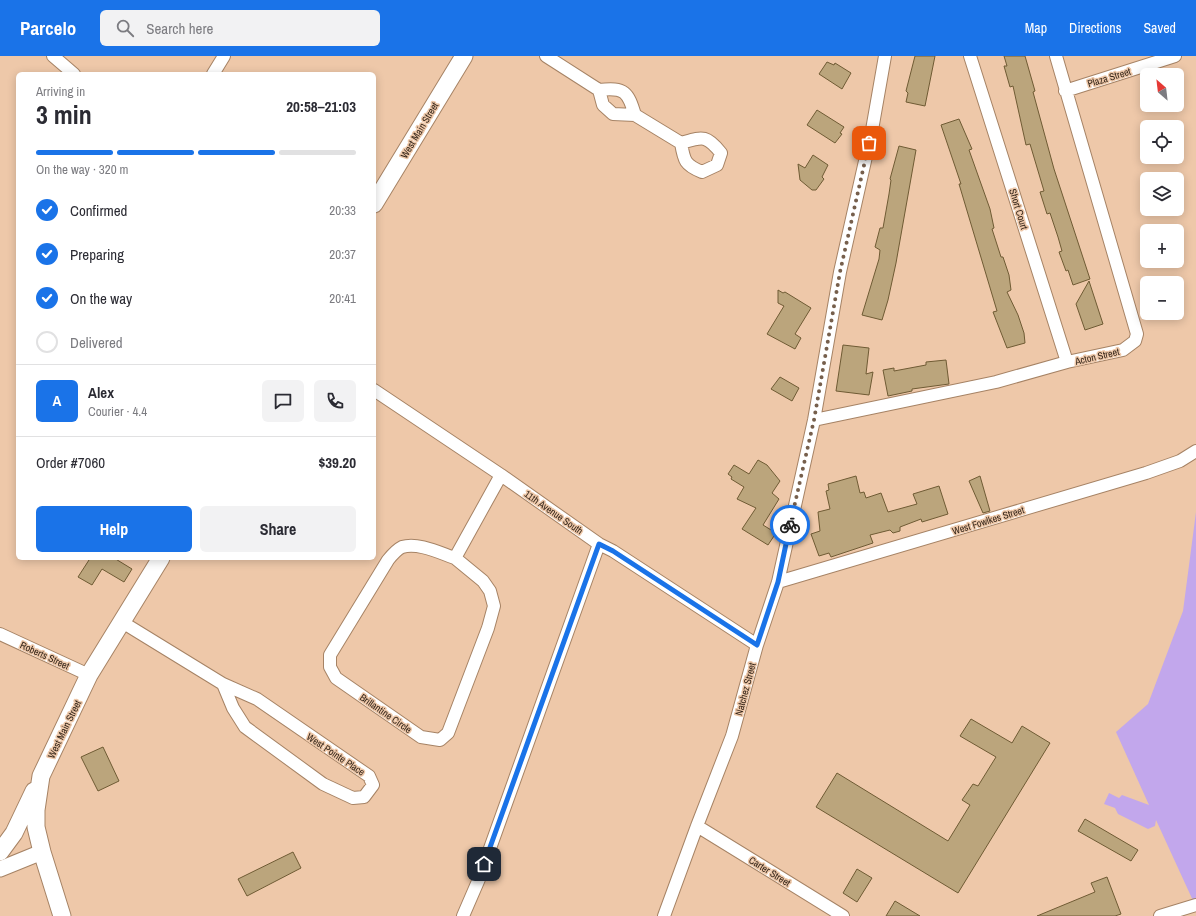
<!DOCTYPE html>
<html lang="en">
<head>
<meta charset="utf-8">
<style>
  body { margin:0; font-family:"Archivo Narrow",sans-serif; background:#f2f2f3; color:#2b2b33; height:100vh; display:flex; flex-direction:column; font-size:15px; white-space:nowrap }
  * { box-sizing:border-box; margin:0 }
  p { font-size:13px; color:#7c7c81 }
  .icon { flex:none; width:22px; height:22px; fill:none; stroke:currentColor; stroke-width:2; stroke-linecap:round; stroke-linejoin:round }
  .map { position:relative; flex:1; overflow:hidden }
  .side { position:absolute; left:16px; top:16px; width:360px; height:488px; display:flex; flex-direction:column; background:#fff; border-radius:6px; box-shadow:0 2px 10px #0003 }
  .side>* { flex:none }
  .needle { width:26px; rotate:332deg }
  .buttons { position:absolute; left:1140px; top:12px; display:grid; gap:8px }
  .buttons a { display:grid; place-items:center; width:44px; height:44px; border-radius:6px; background:#fff; box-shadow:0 2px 10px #0003; font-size:20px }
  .pin { position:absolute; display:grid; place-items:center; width:34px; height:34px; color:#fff; margin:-17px; border-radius:8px; box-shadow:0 2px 6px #0006 }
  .courier { position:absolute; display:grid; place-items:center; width:40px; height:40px; margin:-20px; border:3px solid #1a73e8; border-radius:50%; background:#fff; color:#222; box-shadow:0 1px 5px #0007 }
  .headline em { font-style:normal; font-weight:700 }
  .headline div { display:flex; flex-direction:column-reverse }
  .headline { display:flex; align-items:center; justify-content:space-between; height:68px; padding:0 20px }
  h1 { font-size:26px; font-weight:700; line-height:30px }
  .bar { display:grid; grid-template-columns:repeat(4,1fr); gap:6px 4px; align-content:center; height:48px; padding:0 20px }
  .bar i { height:5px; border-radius:3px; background:#e1e1e2 }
  .bar .on { background:#1a73e8 }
  .bar p { grid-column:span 4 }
  .line { display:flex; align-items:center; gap:10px; padding:0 20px; border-top:1px solid #e1e1e2 }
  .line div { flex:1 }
  .round { display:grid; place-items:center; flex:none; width:42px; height:42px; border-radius:6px; background:#f2f2f3 }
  ol { padding:0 20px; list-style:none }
  li { display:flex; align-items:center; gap:12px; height:44px }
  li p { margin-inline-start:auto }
  li .icon { padding:4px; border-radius:50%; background:#1a73e8; color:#fff; stroke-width:4 }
  li:last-child { color:#7c7c81 }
  li i { width:22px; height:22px; border:2px solid #e1e1e2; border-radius:50% }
  .button { display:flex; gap:8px; margin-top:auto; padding:8px 20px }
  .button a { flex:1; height:46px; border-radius:6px; background:#1a73e8; color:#fff; font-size:16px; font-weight:700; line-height:46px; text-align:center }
  .button a+a { background:#f2f2f3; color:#2b2b33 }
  header { display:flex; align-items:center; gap:24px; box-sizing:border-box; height:56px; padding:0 20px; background:#1a73e8; color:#fff }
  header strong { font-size:19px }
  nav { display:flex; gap:22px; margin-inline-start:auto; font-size:14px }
  .search { width:280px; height:36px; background:#f2f2f3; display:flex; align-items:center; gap:10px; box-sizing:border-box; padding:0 14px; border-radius:6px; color:#7c7c81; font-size:15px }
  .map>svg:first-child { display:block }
  .green { fill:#c2a7ec }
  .building { fill:#bba57c; stroke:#6f5b34 }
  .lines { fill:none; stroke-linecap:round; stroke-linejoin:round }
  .minor-casing { stroke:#a68365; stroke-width:14 }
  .tertiary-casing { stroke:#a68365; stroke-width:17 }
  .secondary-casing { stroke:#a68365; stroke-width:19 }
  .minor { stroke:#fff; stroke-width:12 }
  .tertiary { stroke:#fff; stroke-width:15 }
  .secondary { stroke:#fff; stroke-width:17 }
  .done { stroke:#765f4c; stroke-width:4; stroke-dasharray:0 7.2 }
  .route { stroke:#1a73e8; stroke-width:5 }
  .labels { text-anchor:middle; stroke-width:3; stroke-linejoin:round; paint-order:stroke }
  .street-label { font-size:10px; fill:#35261a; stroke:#eec8a9 }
</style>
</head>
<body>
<header>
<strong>Parcelo</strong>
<div class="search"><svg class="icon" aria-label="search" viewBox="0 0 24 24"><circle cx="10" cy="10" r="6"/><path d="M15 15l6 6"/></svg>Search here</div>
<nav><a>Map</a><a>Directions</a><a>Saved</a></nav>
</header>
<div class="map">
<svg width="1196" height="860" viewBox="0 0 1196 860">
  <rect width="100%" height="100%" fill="#eec8a9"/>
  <path class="green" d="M1196,456v393h-1l-39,-85 -1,6 -7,3 -30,-15 -3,-6 -11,-4 5,-11 10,5 3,-3 27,10 -33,-73 32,-28 35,-93z"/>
  <path class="building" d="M915,0h20l-10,50 -19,-4 2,-9 -2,-2z
    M1004,0h21l10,35 -2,1 21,77 36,110 -17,6 -5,-15 -2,1 -7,-19 3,-1 -4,-14 -8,-24 -3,1 -7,-22 4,-1 -14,-47 -4,1 -13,-59 -3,1 -6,-21h3z
    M827,6l7,3 1,-2 16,10 -9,16 -23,-15z
    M817,54l27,17 -4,6 2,1 -7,9 -28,-18z
    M959,63l13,30 -3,1 21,59 4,19 -2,1 9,28h2l6,18 2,15 -4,2 11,23 6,18 1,10 -18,5 -14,-36 4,-1 -38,-127h2l-20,-59z
    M899,90l17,4 -20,113 -8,37 -6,20 -20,-5 17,-56 1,-9 -5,-3 5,-19h3l6,-34 2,-14 -1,-1z
    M813,99l15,10 -6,12 2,2 -8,11h-4l-12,-10 -2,-16 7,4z
    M1089,225l14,43 -18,6 -9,-26z
    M778,234l5,3 2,-1 26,16 -16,26 6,4 -6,11 -28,-15 17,-28 -6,-3z
    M843,289l26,3 -3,26 7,-2 -4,23 -33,-4z
    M946,304l3,24 -37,5v2l-24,5 -5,-26 11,-2v3l32,-6v-3z
    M780,321l19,11 -7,13 -21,-12z
    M758,404l9,5 13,16 -8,12 7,6 -16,26 13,8 -8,12 -26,-16 14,-21 -19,-9 7,-12 -13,-8 1,-2 -4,-3 6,-9 15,9z
    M856,420l4,17 4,-1 2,6 15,-5 7,19 29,-8 -4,-10 26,-8 9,28 -26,8 -1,-3 -21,8v4l-7,2 -3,-3 -20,5 3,8 -42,14 -2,-4 -10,3 -8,-22 9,-3 -2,-19 12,-3 -4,-18 3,-1 -1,-6z
    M980,420l10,35 -7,2 -14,-32z
    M85,502h29l18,11 -8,13 -22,-13 -10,16 -14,-8 11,-17z
    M971,663l41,24 10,-17 28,17 -92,150 -142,-86 21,-34 111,68 22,-36 -8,-5 11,-16 5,2 18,-29 -36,-21z
    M103,691l16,34 -21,10 -17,-34z
    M1085,763l53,31 -7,11 -53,-30z
    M293,796l8,16 -54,28 -9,-17z
    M857,813l15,9 -15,24 -14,-9z
    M1107,821l14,37 -6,2h-78l58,-24 -4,-9z
    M895,845l25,15h-34z"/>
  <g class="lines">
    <g class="minor-casing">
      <path id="minor" d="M53,0l21,18
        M546,0l53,34 4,15 10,9 22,1 46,28c21,-6 25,-9 40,10l-4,12 -15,7c-17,-7 -18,-11 -21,-29
        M970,0l97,306
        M213,18l11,-18
        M599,34c26,-3 29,2 36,25
        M1065,35l110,-35
        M374,334l127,85 98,69 14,7 144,94
        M814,364l182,-38 71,-20 56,-12 12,-9 2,-7 -81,-278
        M455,502c-15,-5 -37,-16 -53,-11 -6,3 -10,8 -14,13l-58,95v12l6,11 85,59 19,3 8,-7 40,-105 6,-22 -4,-15 -7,-10 -28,-23 46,-83
        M778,526l368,-109 34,-12 16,-10
        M122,566l101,62 34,15 112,77 4,9 -9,12 -11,1 -30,-14 -78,-57 -12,-19 -10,-24
        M0,578l89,41
        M697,770l146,90
        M463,860l16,-37 120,-335
        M664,860l33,-90 35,-90 25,-91 21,-63 36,-162 26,-148 32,-142 13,-74
        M1160,860l36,-11"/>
    </g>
    <g class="tertiary-casing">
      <path id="tertiary" d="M0,813l42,-17"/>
    </g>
    <g class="secondary-casing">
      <path id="secondary" d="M374,148l90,-148
        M0,796l14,-19 20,-42
        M62,860l-20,-64 -6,-25v-17l5,-34 48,-101 72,-117"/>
    </g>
    <use href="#minor" class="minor"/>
    <use href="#tertiary" class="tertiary"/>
    <use href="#secondary" class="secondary"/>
  </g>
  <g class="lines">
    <path class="done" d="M790,469l24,-105 26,-148 29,-129"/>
    <path class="route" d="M484,808l115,-320 14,7 144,94 21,-63 12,-57"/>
  </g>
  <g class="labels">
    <g class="street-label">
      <text transform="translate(1109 21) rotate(-17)" y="4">Plaza Street</text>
      <text transform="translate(419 74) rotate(-59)" y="4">West Main Street</text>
      <text transform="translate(1019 153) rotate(73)" y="4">Short Court</text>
      <text transform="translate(1097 300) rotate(-13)" y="4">Acton Street</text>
      <text transform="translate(554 456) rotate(35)" y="4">11th Avenue South</text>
      <text transform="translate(988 464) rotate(-17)" y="4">West Fowlkes Street</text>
      <text transform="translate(45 599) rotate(25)" y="4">Roberts Street</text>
      <text transform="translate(745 633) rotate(-75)" y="4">Natchez Street</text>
      <text transform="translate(386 657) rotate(35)" y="4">Brillantine Circle</text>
      <text transform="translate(64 673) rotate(-64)" y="4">West Main Street</text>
      <text transform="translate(336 698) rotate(34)" y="4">West Pointe Place</text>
      <text transform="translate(770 815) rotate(32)" y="4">Carter Street</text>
    </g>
  </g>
</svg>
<div class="buttons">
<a><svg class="needle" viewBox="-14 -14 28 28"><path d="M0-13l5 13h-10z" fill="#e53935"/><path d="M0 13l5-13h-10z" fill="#7c7c81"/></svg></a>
<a><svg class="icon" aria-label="locate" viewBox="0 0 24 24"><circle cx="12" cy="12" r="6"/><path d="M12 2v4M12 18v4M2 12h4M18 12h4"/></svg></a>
<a><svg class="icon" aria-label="layers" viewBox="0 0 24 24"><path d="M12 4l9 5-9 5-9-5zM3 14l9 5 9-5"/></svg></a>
<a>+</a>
<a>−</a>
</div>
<div class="pin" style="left:869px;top:87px;background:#ea580c"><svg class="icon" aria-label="bag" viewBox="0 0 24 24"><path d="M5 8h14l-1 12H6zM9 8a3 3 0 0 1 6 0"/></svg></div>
<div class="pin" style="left:484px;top:808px;background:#1f2937"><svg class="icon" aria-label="home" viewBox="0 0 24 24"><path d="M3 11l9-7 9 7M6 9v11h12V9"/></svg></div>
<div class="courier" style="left:790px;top:469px"><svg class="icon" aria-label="bike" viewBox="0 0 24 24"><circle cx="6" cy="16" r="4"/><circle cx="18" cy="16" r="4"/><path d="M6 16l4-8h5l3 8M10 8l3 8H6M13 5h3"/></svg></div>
<section class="side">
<div class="headline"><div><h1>3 min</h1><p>Arriving in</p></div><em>20:58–21:03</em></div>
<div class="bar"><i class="on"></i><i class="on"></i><i class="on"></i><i></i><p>On the way · 320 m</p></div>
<ol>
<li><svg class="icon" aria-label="check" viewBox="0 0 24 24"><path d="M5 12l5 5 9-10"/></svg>Confirmed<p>20:33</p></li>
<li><svg class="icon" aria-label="check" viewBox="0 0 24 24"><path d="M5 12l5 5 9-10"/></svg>Preparing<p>20:37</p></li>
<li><svg class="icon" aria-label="check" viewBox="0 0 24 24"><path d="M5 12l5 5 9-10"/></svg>On the way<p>20:41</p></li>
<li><i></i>Delivered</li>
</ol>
<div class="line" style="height:72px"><b class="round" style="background:#1a73e8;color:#fff">A</b><div><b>Alex</b><p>Courier · 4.4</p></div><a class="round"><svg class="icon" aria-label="chat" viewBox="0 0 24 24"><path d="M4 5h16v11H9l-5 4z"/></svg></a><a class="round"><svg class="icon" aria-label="phone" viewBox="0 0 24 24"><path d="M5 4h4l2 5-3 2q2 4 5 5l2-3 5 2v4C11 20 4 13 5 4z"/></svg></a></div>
<div class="line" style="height:52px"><div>Order #7060</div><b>$39.20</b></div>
<div class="button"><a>Help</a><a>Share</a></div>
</section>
</div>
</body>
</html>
